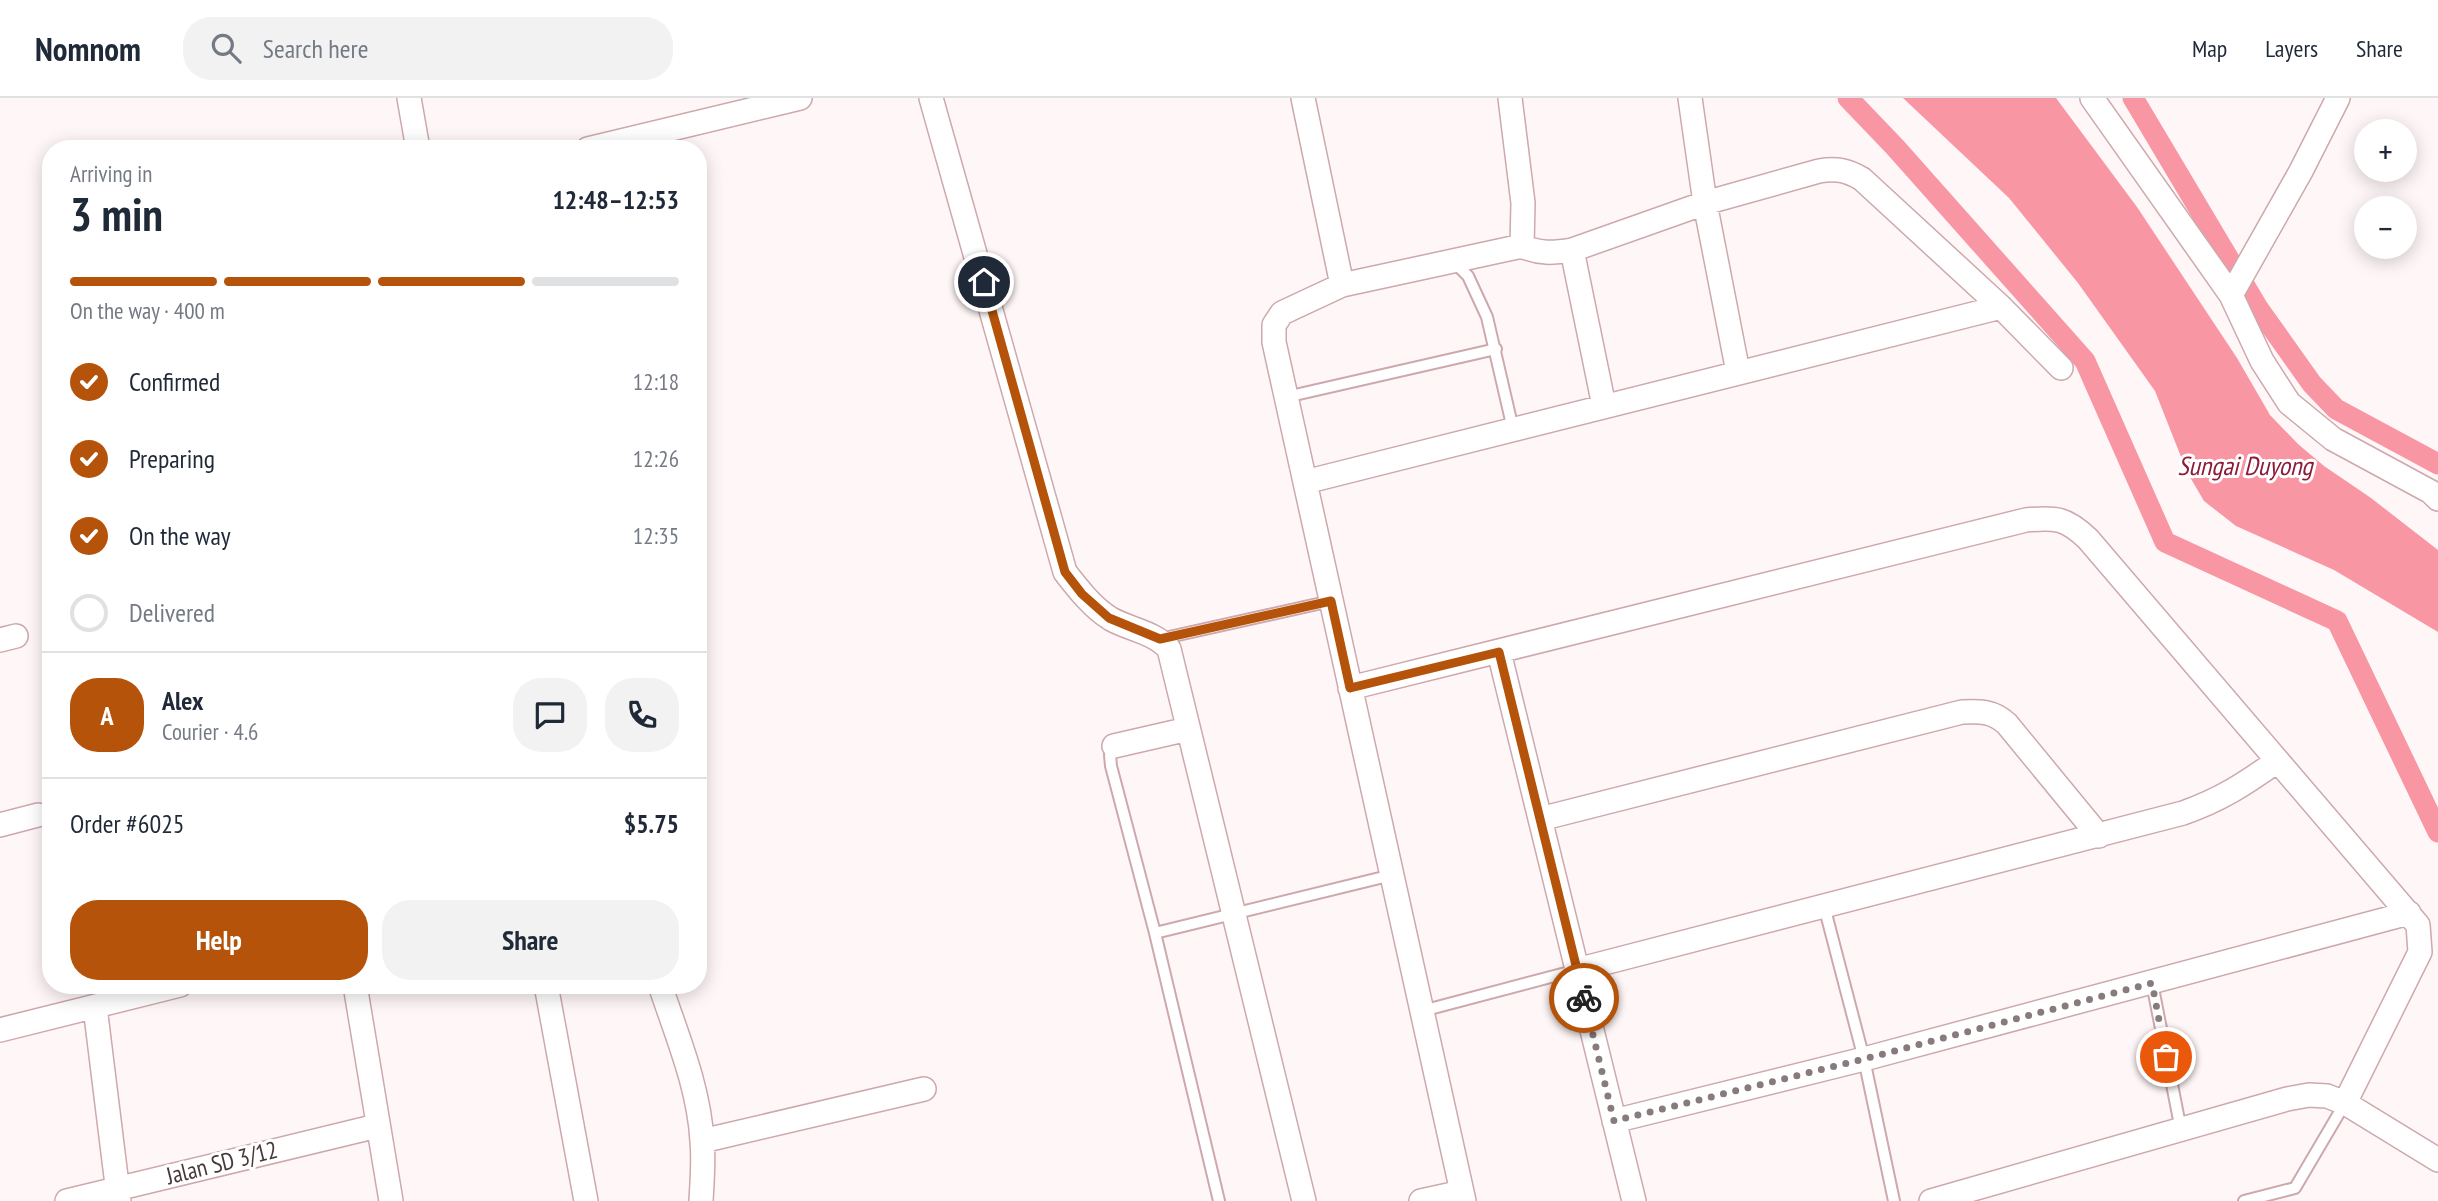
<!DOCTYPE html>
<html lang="en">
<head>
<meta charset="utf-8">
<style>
  body { margin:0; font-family:"PT Sans Narrow",sans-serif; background:#f2f2f3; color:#1f2937; height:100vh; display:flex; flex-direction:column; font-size:26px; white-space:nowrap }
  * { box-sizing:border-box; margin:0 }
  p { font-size:23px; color:#747a83 }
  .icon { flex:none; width:38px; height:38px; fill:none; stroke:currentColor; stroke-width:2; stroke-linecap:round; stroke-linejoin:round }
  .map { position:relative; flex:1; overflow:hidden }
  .panel { position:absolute; left:42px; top:42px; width:665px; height:854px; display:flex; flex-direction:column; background:#fff; border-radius:28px; box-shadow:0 4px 18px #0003 }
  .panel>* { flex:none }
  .buttons { position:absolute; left:2354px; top:21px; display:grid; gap:14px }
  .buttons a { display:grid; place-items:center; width:63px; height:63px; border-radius:50%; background:#fff; box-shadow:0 4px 18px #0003; font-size:35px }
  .pin { position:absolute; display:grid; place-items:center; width:60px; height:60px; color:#fff; margin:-30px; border:4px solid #fff; border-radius:50%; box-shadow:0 2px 7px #0007 }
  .courier { position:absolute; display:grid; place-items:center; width:70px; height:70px; margin:-35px; border:5px solid #b45309; border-radius:50%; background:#fff; color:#222; box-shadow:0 2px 9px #0007 }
  .headline em { font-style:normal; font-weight:600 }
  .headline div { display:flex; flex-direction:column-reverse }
  .headline { display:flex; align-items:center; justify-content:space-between; height:119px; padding:0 28px }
  h1 { font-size:46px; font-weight:600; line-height:52px }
  .bar { display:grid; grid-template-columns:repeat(4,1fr); gap:10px 7px; align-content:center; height:84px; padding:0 28px }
  .bar i { height:9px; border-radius:5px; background:#e0e1e3 }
  .bar .active { background:#b45309 }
  .bar p { grid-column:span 4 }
  .line { display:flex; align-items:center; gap:18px; padding:0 28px; border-top:2px solid #e0e1e3 }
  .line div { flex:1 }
  .round { display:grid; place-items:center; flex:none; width:74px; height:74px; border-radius:28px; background:#f2f2f3 }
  ol { padding:0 28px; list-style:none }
  li { display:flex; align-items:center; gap:21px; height:77px }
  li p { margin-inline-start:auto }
  li .icon { padding:7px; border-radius:50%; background:#b45309; color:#fff; stroke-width:4 }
  li:last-child { color:#747a83 }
  li i { width:38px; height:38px; border:4px solid #e0e1e3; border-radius:50% }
  .primary-button { display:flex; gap:14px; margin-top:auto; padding:14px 28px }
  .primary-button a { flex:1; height:80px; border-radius:28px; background:#b45309; color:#fff; font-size:28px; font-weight:600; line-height:80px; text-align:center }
  .primary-button a+a { background:#f2f2f3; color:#1f2937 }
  header { display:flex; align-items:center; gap:42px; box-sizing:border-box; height:98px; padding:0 35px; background:#fff; border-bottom:2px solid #e0e1e3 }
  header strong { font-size:33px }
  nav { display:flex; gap:38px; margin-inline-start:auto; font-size:24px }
  .search { width:490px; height:63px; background:#f2f2f3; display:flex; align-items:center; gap:18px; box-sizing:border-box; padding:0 24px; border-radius:28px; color:#747a83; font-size:26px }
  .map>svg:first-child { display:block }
  .water { fill:#f896a3 }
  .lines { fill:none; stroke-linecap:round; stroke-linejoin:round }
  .canal { stroke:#f896a3; stroke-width:21 }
  .service-casing { stroke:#cda8ac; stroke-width:14 }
  .minor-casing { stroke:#cda8ac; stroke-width:26 }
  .service { stroke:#fff; stroke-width:10 }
  .minor { stroke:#fff; stroke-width:23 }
  .done { stroke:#877b7c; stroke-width:7; stroke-dasharray:0 12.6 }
  .route { stroke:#b45309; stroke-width:9 }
  .labels { text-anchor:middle; stroke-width:6; stroke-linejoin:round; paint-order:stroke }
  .street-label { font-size:24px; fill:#473839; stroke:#fff }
  .water-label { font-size:26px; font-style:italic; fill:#8d1b39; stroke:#fff }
</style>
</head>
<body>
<header>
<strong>Nomnom</strong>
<div class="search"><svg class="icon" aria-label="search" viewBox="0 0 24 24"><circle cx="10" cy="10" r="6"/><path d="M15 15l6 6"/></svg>Search here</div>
<nav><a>Map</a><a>Layers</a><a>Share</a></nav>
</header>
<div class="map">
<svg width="2438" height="1103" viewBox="0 0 2438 1103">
  <rect width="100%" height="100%" fill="#fff7f7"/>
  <path class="water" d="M1903,0h153l81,109 100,151 33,57 28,29 26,22 47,32 67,52v82l-104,-62 -98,-44 -32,-25 -17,-29 -32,-81 -77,-108 -69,-85z"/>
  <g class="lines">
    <path class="canal" d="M1848,0l47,49 190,214 80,181 172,79 101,211
      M2133,0l125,210 54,76 24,25 102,55"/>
    <g class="service-casing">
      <path id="service" d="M1452,162l16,16 19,41 26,112
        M1286,299l210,-48
        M1160,541l171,-38
        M1114,648l-4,9 1,11 44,167 64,268
        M1824,808l40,153 30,142
        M1155,835l237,-58
        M2152,885l29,147
        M1422,913l155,-41
        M2244,1103l51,-13 50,-85"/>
    </g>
    <g class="minor-casing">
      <path id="minor" d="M409,0l9,51
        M931,0l134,474c13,17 28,36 46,47 20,11 43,13 58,30l135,552
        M1303,0l39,187
        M1690,0l15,105 33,169
        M2092,0l139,197 31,66 27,42 44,36 98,53 7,7
        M588,51l212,-51
        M1522,148c17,8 31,7 50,4l133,-47 114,-32c17,-3 28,-1 43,8l139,128 60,61
        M1572,152l32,156
        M2231,197l70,-124 37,-73
        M1305,384l696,-175
        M0,542l16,-4
        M1499,554l135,549
        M1350,590l676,-168c30,-3 40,-2 62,19l330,386 2,27 -75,151
        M1114,648l74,-17
        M1540,721l422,-107c18,-1 31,-1 45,12l92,112
        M0,727l38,-10
        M1577,872l606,-157c37,-13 62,-29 94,-52
        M355,887l36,216
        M546,887l40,216
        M660,887c17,51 39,102 42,156 2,20 0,40 -1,60
        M95,909l24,194
        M0,932l180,-45
        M1614,1023l250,-62 545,-146
        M702,1043l222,-52
        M67,1103l310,-75
        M1421,1103l41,-9
        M1464,1103l-190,-859v-17l8,-12 60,-28 180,-39 1,-43 -13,-105
        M1931,1103l356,-102 22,-4 18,1 18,7 93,57"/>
    </g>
    <use href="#service" class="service"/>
    <use href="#minor" class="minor"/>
  </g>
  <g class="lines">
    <path class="done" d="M1584,900l30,123 250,-62 288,-76 14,74"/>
    <path class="route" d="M984,184l81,290 17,22 27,24 51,21 171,-38 19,87 149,-36 85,346"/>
  </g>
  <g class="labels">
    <g class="street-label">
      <text transform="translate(222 1065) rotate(-14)" y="8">Jalan SD 3/12</text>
    </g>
    <g class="water-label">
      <text x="2245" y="377">Sungai Duyong</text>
    </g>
  </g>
</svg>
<div class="buttons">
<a>+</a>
<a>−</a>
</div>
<div class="pin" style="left:2166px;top:959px;background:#ea580c"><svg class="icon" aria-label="bag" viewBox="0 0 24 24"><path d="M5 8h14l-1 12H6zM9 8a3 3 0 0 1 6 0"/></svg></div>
<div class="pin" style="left:984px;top:184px;background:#1f2937"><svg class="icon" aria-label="home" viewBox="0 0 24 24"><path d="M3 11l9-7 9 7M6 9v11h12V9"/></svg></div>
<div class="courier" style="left:1584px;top:900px"><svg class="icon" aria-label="bike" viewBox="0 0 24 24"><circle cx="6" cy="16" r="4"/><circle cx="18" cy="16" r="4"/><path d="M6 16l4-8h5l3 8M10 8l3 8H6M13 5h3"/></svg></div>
<section class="panel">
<div class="headline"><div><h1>3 min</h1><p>Arriving in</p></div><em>12:48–12:53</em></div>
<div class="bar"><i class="active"></i><i class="active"></i><i class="active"></i><i></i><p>On the way · 400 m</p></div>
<ol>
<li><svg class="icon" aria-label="check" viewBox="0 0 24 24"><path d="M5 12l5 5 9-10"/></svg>Confirmed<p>12:18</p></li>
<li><svg class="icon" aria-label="check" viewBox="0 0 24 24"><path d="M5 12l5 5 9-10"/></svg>Preparing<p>12:26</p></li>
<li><svg class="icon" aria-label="check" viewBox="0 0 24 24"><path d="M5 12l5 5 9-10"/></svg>On the way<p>12:35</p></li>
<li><i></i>Delivered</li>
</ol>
<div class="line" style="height:126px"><b class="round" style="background:#b45309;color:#fff">A</b><div><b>Alex</b><p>Courier · 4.6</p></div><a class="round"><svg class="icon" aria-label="chat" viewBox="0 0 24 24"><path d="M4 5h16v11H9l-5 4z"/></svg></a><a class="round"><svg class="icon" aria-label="phone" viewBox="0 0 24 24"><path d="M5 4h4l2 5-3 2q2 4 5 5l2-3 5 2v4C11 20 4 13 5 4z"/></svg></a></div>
<div class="line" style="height:91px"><div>Order #6025</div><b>$5.75</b></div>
<div class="primary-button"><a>Help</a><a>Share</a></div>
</section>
</div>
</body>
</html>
